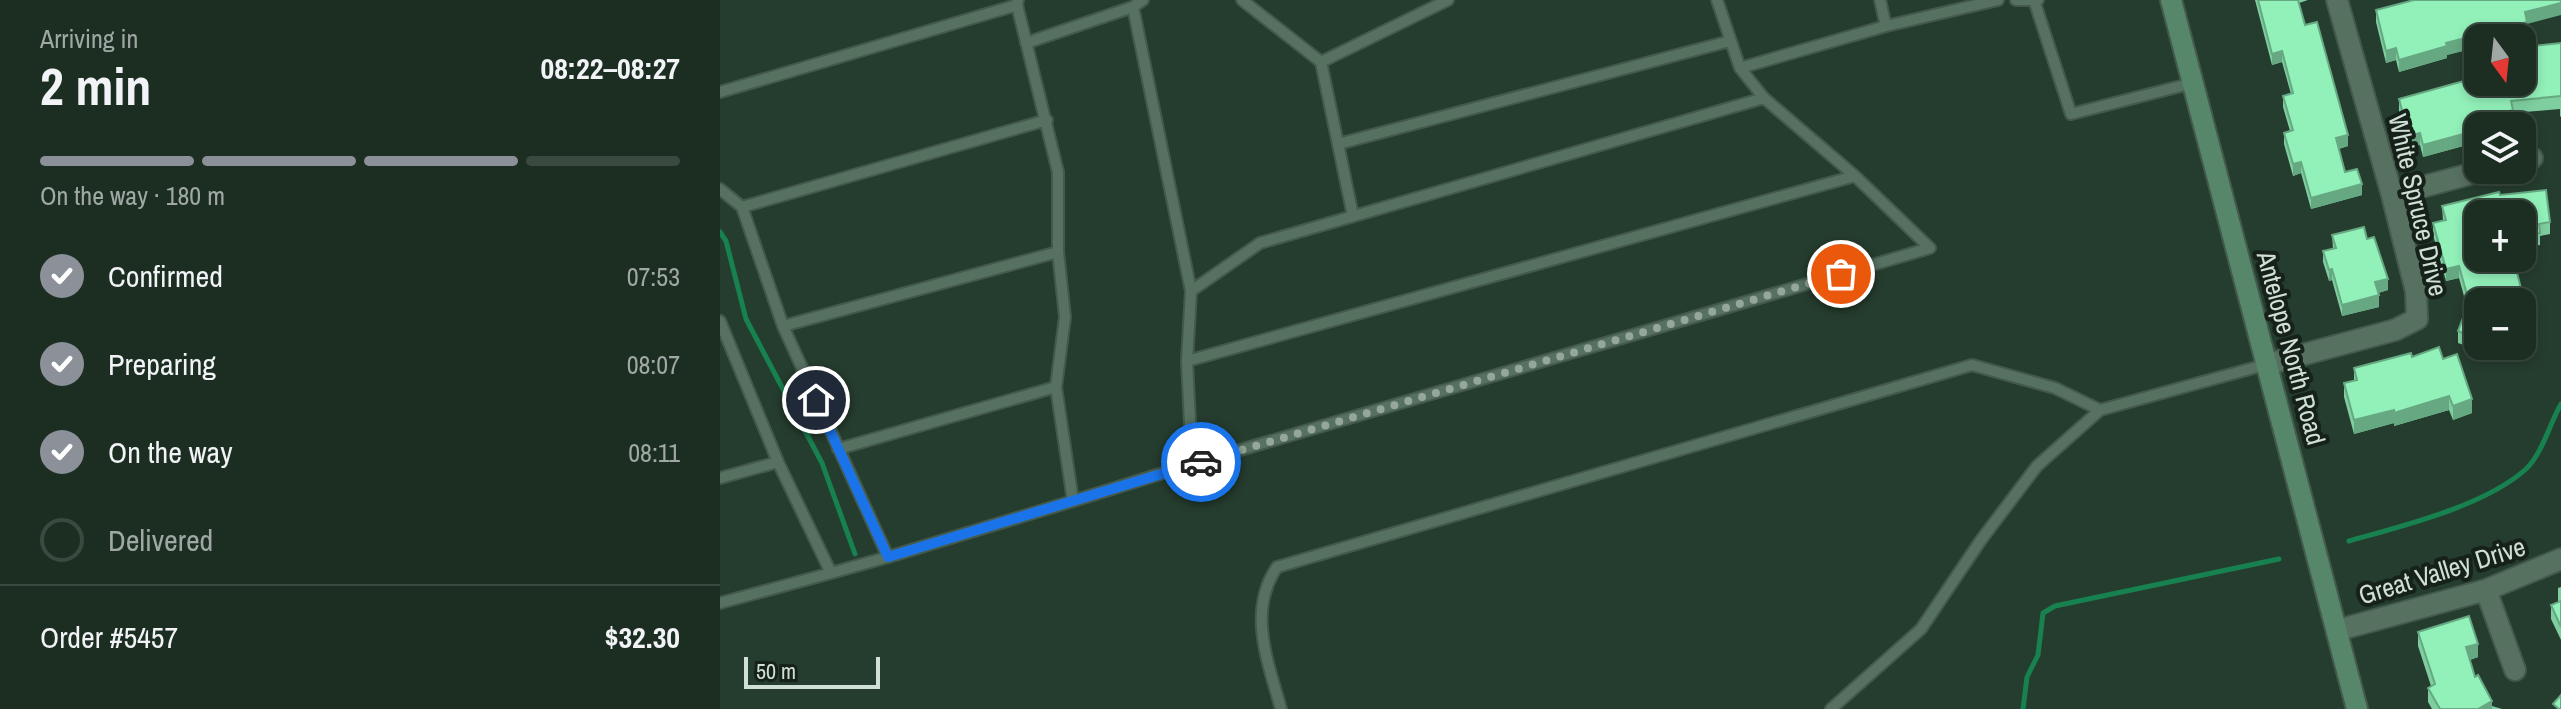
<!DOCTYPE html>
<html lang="en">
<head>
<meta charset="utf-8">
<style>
  body { margin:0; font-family:"Archivo Narrow",sans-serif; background:#293a2f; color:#f1f3f6; height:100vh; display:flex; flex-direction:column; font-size:30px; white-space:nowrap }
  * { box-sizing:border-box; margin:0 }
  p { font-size:26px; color:#a0a8a5 }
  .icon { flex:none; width:44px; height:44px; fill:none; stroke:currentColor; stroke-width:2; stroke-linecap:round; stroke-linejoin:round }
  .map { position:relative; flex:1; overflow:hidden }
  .side { display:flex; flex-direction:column; background:#1c2e22; width:720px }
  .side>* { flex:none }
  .needle { width:52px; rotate:165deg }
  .controls { position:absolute; left:1744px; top:24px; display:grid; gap:16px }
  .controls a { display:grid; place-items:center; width:72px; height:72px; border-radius:16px; background:#1c2e22; box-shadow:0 4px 12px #0003,0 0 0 2px #3a4a40; font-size:40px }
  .scale { position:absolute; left:24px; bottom:20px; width:136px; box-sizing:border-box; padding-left:8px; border:4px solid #d1e0d6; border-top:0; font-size:22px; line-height:28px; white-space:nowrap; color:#d1e0d6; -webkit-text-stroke:6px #16211a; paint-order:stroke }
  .pin { position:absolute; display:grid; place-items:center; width:68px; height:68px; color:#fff; margin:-34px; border:4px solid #fff; border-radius:50%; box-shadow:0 2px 8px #0007 }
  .courier { position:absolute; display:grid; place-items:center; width:80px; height:80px; margin:-40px; border:6px solid #1a73e8; border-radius:50%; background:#fff; color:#222; box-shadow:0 2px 10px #0007 }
  .headline em { font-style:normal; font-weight:800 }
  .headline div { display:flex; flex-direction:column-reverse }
  .headline { display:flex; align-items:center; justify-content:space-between; height:136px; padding:0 40px }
  h1 { font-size:52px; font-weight:800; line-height:60px }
  .bar { display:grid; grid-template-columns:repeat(4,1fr); gap:12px 8px; align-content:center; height:96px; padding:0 40px }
  .bar i { height:10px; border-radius:6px; background:#3a4a40 }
  .bar .active { background:#8c9099 }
  .bar p { grid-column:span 4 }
  .line { display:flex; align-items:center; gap:20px; padding:0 40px; border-top:2px solid #3a4a40 }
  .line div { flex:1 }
  ol { padding:0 40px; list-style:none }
  li { display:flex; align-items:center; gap:24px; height:88px }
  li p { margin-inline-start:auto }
  li .icon { padding:8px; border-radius:50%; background:#8c9099; color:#fff; stroke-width:4 }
  li:last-child { color:#a0a8a5 }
  li i { width:44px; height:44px; border:4px solid #3a4a40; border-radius:50% }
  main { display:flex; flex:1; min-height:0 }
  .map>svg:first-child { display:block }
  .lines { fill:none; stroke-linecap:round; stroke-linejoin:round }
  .stream { stroke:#188150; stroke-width:5 }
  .service-casing { stroke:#43594c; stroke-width:14 }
  .minor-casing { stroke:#43594c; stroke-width:24 }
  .secondary-casing { stroke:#43594c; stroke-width:24 }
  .service { stroke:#577161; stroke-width:10 }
  .minor { stroke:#577161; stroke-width:20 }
  .secondary { stroke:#56876b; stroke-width:20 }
  .wall { fill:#7ece9f }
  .shaded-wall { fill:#66a882 }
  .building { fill:#92f0b9; stroke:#66a882; stroke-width:2 }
  .done { stroke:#95a79b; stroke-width:8; stroke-dasharray:0 14.4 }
  .route { stroke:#1a73e8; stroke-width:10 }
  .labels { text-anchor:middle; stroke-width:8; stroke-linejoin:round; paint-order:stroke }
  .street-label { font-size:26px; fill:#d1e0d6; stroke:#16211a }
</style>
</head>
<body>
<main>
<section class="side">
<div class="headline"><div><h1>2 min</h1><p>Arriving in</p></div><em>08:22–08:27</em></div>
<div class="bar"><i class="active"></i><i class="active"></i><i class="active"></i><i></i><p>On the way · 180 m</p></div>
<ol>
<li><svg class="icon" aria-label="check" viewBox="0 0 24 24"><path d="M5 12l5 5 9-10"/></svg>Confirmed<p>07:53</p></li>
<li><svg class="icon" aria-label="check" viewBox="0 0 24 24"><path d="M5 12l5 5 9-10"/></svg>Preparing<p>08:07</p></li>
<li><svg class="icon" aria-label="check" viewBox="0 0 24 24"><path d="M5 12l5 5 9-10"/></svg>On the way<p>08:11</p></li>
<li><i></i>Delivered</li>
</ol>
<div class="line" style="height:104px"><div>Order #5457</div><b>$32.30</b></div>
</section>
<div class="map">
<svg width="1841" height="709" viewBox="0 0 1841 709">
  <rect width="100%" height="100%" fill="#253d2e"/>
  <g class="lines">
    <path class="stream" d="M0,232l6,9 20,78 76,144 33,91
      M1629,541c53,-15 136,-35 177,-72 16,-15 24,-46 35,-65
      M1303,709l4,-32 11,-22 5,-42 12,-7 224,-47"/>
    <g class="service-casing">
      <path id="service" d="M423,0l-10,7 58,284
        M522,0l79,62
        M997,0l23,68
        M1160,0l6,26 112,-26
        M1296,0h22
        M1314,0l37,114 122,-31
        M306,43l107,-36
        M0,92l297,-87
        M1044,98l-504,145 -69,48 -4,70 5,103 738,-216 -75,-72 -91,-78 -24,-30 146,-42
        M618,144l392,-103
        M0,189l22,18 41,119 105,231 185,-56 -17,-114 9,-70 -7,-65v-80l-41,-167 1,-5
        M22,207l305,-87
        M633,216l-32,-154 127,-62
        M0,321l58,141 53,111 -111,30
        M63,326l275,-74
        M467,361l668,-185
        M118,449l218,-62
        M0,478l58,-16
        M353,501l119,-37
        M111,573l57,-16
        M561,709c-13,-47 -34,-98 -4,-142l695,-202 83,23 45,22
        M1111,709l90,-80 60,-89 56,-74 63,-56 168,-46"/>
    </g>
    <g class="minor-casing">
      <path id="minor" d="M1802,160l10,-2
        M1672,195l93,-25
        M1548,364l127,-34 22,-11 -1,-28 -24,-96 -55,-195
        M1766,590l29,80
        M1618,630l148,-40 75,-31"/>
    </g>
    <g class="secondary-casing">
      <path id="secondary" d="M1451,0l186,709"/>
    </g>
    <use href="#service" class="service"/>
    <use href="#minor" class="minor"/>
    <use href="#secondary" class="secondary"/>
  </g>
  <path class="wall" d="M1535,0h53l-9,3 6,22 43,121 -9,3 6,23 17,23 -51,14 -10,-36 -8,3 -9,-32v-11l6,-2 -7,-24v-11l8,-2 -9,-32 -10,3z
    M1656,10l151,14v10l-49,4v9l-31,8v3l-48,14 -3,-12 -10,3 -10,-41z
    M1841,43v74l-1,-1v-7l-47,4v9l-46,13v10l-44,12 -3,-12 -11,3 -10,-36v-13l123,-17z
    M1780,195l50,27v12l-10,2v9l-18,2v-33h-44l29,53 17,45 -46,-10v44h34l-5,15 -49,-18v-12l9,-24 -8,-29 -13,3 -13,-46v-12l10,-3 -1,-14z
    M1612,235l56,55 -10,3 1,14 -37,9 -10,-36 -3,1 -6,-19v-11l10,-2z
    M1692,357l31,2 29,54 -19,7 -4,-10 -55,16v-3l-40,11 -10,-37v-14l10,-2v-13z
    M1841,587v53l-10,-21v-14l7,-3v-14z
    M1698,632l60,25 -8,3 5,17 17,29 10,3h-70l-4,-7v-14l3,-2 -13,-40z"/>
  <path class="shaded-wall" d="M1841,3v12l-34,9v10l-16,4h-33v9l-31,8v3l-48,14v-12l126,-48z
    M1676,48v12l-10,3v-12z
    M1562,51v11l-10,3v-11z
    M1793,110v12l-14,4h-21v6l-11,3v10l-44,12v-12l42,-22z
    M1700,133v12l-11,3v-12z
    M1628,135v11l-12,3v-11z
    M1581,162v11l-8,3v-12z
    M1642,184v11l-51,14v-11z
    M1739,266v12l-13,3v-12z
    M1612,269v11l-3,1v-11z
    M1668,279v11l-13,4v-12z
    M1659,295v12l-37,9v-11z
    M1804,300v12l-2,1v-11h-5z
    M1788,346h4l-5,15v-12z
    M1729,396v14l-55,16v-13z
    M1752,399v14l-19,7v-14z
    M1674,410v13l-40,11v-14z
    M1758,644v13l-12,4v-14z
    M1772,701v8h-14z"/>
  <path class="building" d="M1538,0h40l7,25 12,-3 31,113 -12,3 9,34 12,-3 5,15 -51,14 -10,-36 -8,2 -9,-31 9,-3 -10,-34 10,-3 -11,-42 -10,3z
    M1694,0h147v3l-36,9 2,10 -81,21 1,3 -48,14 -3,-12 -10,3 -10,-41z
    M1841,43v53l-50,5 2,9 -48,13 2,10 -44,12 -3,-12 -11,3 -10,-37 79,-22v5h44v-35z
    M1826,190l4,32 -11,2 1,9 -18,2v-21h-44v44h27l2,9 8,-2 9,35 -7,2h-39v10l-8,3 8,3v21l-20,-8 11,-29 -10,-36 -13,3 -13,-46 13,-3 -4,-14 57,-14 1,3z
    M1644,227l3,12 7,-2 14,42 -13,3 4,13 -37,10 -10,-36 -3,1 -6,-19 13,-3 -4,-13z
    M1719,347l4,12 14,-5 15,45 -19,7 -4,-10 -55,17v-3l-40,10 -10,-37 13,-3 -3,-12 57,-15 1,4z
    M1841,601v26l-10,-22z
    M1749,616l9,28 -12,3 9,30 3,-2 14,26 -14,8h-38l-12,-21 7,-4 -17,-52z
    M1841,695v14h-2l-6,-5z"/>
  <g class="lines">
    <path class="done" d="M481,462l640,-188"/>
    <path class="route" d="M96,400l72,157 313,-95"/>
  </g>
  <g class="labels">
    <g class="street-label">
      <text transform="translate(1698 205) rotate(77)" y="9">White Spruce Drive</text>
      <text transform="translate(1571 348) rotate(75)" y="9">Antelope North Road</text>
      <text transform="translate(1722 571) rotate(-17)" y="9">Great Valley Drive</text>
    </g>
  </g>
</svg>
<div class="controls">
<a><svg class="needle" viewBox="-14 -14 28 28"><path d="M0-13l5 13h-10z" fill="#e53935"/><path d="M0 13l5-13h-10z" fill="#a0a8a5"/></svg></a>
<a><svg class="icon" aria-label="layers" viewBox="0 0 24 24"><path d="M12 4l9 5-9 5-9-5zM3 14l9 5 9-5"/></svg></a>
<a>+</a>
<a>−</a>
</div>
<div class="scale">50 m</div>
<div class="pin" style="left:1121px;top:274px;background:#ea580c"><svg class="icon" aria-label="bag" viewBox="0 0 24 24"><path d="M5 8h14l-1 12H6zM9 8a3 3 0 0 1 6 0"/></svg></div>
<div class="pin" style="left:96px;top:400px;background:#1f2937"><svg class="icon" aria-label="home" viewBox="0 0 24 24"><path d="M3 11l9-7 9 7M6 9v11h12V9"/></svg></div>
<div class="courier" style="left:481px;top:462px"><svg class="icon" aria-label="car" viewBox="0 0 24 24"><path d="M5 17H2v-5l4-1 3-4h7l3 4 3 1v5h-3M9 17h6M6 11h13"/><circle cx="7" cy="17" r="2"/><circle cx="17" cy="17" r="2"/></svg></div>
</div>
</main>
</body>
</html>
